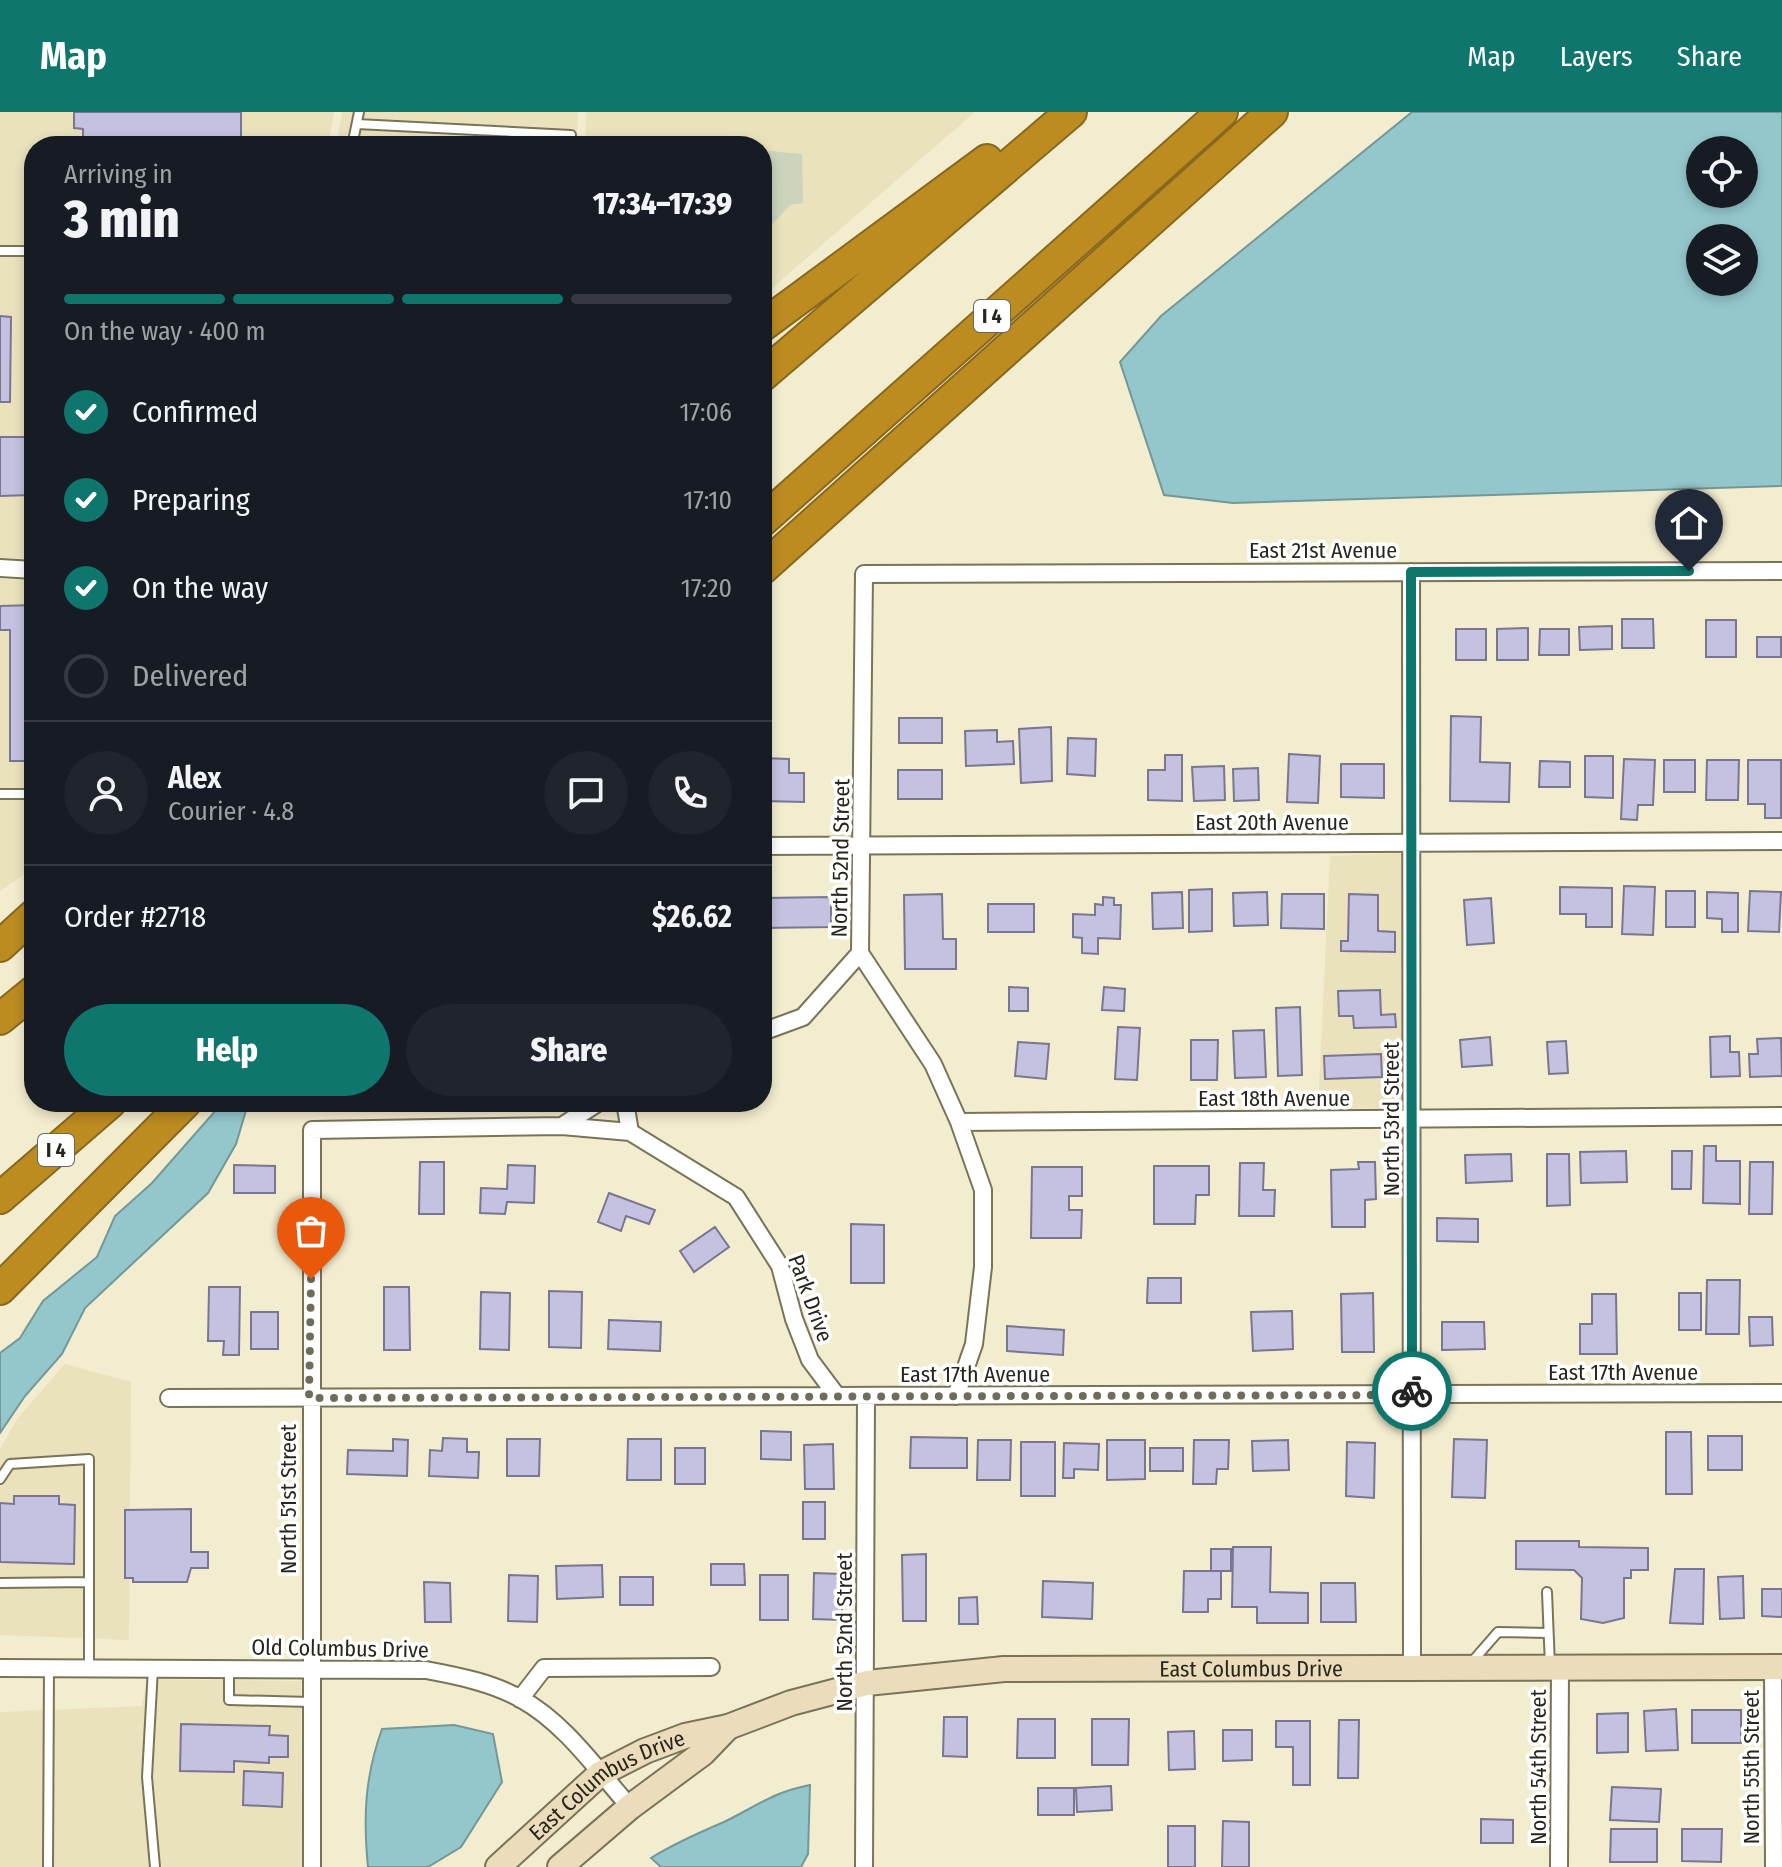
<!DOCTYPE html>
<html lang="en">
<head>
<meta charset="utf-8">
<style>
  body { margin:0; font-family:"Fira Sans Condensed",sans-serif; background:#20242c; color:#f1f3f6; height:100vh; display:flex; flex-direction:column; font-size:30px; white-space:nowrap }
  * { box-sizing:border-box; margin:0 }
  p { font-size:26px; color:#9ea1a6 }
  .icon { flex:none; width:44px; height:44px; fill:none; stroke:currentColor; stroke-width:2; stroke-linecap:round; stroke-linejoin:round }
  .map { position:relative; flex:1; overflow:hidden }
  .drawer { position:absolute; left:24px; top:24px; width:748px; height:976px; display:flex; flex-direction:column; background:#171b24; border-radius:32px; box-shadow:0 4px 12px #0003 }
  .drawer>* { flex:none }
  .tools { position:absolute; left:1686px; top:24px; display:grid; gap:16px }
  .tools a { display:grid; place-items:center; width:72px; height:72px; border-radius:50%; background:#171b24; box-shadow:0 4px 12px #0003; font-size:40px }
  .pin { position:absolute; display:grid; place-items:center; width:68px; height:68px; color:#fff; margin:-82px -34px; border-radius:50% 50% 50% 0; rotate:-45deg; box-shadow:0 0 8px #0007 }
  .pin .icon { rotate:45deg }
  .courier { position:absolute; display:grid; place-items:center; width:80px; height:80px; margin:-40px; border:6px solid #0f766e; border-radius:50%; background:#fff; color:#222; box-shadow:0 2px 10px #0007 }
  .overview em { font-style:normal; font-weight:800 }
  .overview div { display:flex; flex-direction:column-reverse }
  .overview { display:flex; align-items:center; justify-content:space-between; height:136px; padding:0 40px }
  h1 { font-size:52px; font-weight:800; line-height:60px }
  .bar { display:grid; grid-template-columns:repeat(4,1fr); gap:12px 8px; align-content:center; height:96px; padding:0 40px }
  .bar i { height:10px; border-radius:6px; background:#363941 }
  .bar .on { background:#0f766e }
  .bar p { grid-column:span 4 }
  .line { display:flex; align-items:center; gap:20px; padding:0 40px; border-top:2px solid #363941 }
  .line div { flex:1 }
  .round { display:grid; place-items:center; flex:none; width:84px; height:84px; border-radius:42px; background:#20242c }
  ol { padding:0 40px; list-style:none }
  li { display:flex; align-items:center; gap:24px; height:88px }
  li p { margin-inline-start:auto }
  li .icon { padding:8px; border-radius:50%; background:#0f766e; color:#fff; stroke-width:4 }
  li:last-child { color:#9ea1a6 }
  li i { width:44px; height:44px; border:4px solid #363941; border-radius:50% }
  .button { display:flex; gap:16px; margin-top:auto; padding:16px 40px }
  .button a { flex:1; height:92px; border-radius:48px; background:#0f766e; color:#fff; font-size:32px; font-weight:800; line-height:92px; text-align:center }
  .button a+a { background:#20242c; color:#f1f3f6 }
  header { display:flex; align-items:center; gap:48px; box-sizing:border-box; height:112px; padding:0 40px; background:#0f766e; color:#fff }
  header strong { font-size:38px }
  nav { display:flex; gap:44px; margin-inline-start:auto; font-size:28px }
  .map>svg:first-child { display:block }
  .built { fill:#e9e2bc }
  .green { fill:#ccd4bb }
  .water { fill:#94c7cc; stroke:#749797; stroke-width:2; fill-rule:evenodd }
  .building { fill:#c4c2e0; stroke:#787691; stroke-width:2 }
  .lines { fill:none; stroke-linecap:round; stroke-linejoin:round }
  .lane-casing { stroke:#797458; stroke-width:12 }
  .street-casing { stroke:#797458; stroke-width:20 }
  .secondary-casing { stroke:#797458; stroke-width:28 }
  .highway-casing { stroke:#88681f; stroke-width:34 }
  .lane { stroke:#fff; stroke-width:8 }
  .street { stroke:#fff; stroke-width:16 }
  .secondary { stroke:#ebdcbc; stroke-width:24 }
  .highway { stroke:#bc8c21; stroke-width:30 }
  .done { stroke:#6f6c5a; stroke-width:8; stroke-dasharray:0 14.4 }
  .route { stroke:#0f766e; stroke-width:10 }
  .labels { text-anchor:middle; stroke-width:7; stroke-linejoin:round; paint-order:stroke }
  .shield { fill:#fff; stroke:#68675f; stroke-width:2 }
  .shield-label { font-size:20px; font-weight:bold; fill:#28261b }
  .street-label { font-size:22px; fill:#28261b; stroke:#fff }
</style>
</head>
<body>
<header>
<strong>Map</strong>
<nav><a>Map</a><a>Layers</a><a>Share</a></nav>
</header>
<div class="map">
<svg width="1782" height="1755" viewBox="0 0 1782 1755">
  <rect width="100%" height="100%" fill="#f3edcf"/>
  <path class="built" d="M0,0h334l-6,34h-294v413l-34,-1z
    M342,0h236l-1,34h-241z
    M586,0h389l-213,185v-61l28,-31 12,-51 -40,-4v-4l-102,-6 -18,6h-57z
    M0,467l34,1v288l-34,23z
    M1403,741v255l-85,1 12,-253z
    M65,1252l66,18 -2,258 -129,-5v-186l17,-30z
    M147,1567l154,2 1,186h-302v-155l142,-6z"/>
  <path class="green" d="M762,38l40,4 1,49 -13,2 -28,31z"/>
  <path class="water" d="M1412,0h370v374l-549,17 -69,-8 -44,-133 41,-46zM1744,38v44h-44v-44zM1744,126v44h-44v-44z
    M223,990l24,5 -11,37 -28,49 -123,115 -23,46 -37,42 -25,37v-80l20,-15 23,-37 54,-44 18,-41 37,-33z
    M454,1613l39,9 9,48 -41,65 -33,20h-60c-5,-50 -3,-91 14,-138z
    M810,1673l-2,69 -7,13h-140l-10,-9c24,-15 47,-25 73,-36 33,-16 49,-30 86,-37z"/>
  <path class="building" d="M74,0h167v34h-158v-17l-9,-1z
    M0,204l11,1 -1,85h-10z
    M0,325h31v58l-31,1z
    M34,493v156h-24v-131h-10v-24z
    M1622,507h31l1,29h-32z
    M1706,508h30v37h-30z
    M1612,514v23l-32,1 -1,-23z
    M1528,516v32h-31v-31z
    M1456,517h30v31h-30z
    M1540,517h29v26h-30z
    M1757,525h24v20h-24z
    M1451,604l30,1 -1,45 30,1 -1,39 -59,-1z
    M899,606h43v25h-43z
    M1051,615l1,54 -31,2 -2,-54z
    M997,618v12l16,-1 1,23 -48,2 -1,-35z
    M1068,626l28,1 -1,37 -28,-2z
    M1289,642l31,2 -2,47 -31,-1z
    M1165,643h17v46l-34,-1v-30h17z
    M1585,644h28v42l-28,-1z
    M762,646l27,1v14h15v29l-42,-1z
    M1624,647l31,1 -2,45h-15l-1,15 -16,-1z
    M1664,648h31v32h-31z
    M1707,648h32l-1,40h-32z
    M1748,648h33v58h-16v-14h-17z
    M1540,649l30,1v25h-31z
    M1341,652h43v34l-43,-1z
    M1224,654l1,34 -31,1 -2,-34z
    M1258,656l1,32 -25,1 -1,-32z
    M898,658h44v29h-44z
    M1624,774l31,1 -2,48 -31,-1z
    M1560,775l52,1v39h-26v-13h-26z
    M1212,777v42l-23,1v-42z
    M1666,779h29v36h-29z
    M1750,779l31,1 -2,40 -31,-1z
    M1182,780l1,36 -30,1 -1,-36z
    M1267,780l1,33 -34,1 -1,-33z
    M1707,780l31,1v39h-16v-13l-15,-1z
    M942,782l1,45h13v30h-51l-1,-74z
    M1282,782h42v35l-43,-1z
    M1349,782l29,1v36l17,1v20l-54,-1v-10h7z
    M831,785v30l-68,1v-30z
    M1103,785l11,1v7h7l-1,34 -22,-1v16l-16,-1v-15l-9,-1v-23l22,1v-11l8,1z
    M1491,786l3,45 -27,2 -3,-45z
    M988,792h46v28h-46z
    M1009,875l19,1v23h-19z
    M1104,875l21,2 -1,22 -22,-1z
    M1380,878l1,25 14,-1 1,13 -42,1 -1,-12h-14l-1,-25z
    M1300,895l2,68 -24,1 -2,-68z
    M1118,915l22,1 -3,52 -22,-1z
    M1264,918l2,47 -31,1 -2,-47z
    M1730,924v16h9l1,24 -29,1 -1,-40z
    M1490,925l2,28 -30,2 -2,-27z
    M1781,926l1,38 -32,1 -1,-23h9l-1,-15z
    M1191,928h27l-1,40h-26z
    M1566,929l2,32 -19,1 -2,-32z
    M1018,930l31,2 -3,35 -31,-3z
    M1381,942l1,23 -57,2 -1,-23z
    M1704,1034h12v15h24v43l-37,-1z
    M1626,1039l1,31 -46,1 -1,-31z
    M1672,1039h20l-1,38h-19z
    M1511,1042l1,27 -46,2 -1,-28z
    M1547,1042h22l1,51 -23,1z
    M420,1050h24v52h-25z
    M1358,1050h17l1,37 -11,1v27h-33l-1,-57 28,-1z
    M1750,1050h23l-1,52h-23z
    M1240,1051h24l-1,27h12l-1,26h-35z
    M234,1053l41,1v27h-41z
    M508,1053l27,1 -1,37 -27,-1 -2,12 -25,-1 1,-25 26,1z
    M1154,1054h55v29h-13l-1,29h-41z
    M1032,1055h50v29h-13v14h13l-1,28h-50z
    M609,1081l46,17 -6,14 -23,-8 -5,15 -23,-9z
    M1437,1106l41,1v23l-41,-1z
    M851,1112l33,1v58h-33z
    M715,1115l14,20 -35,25 -14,-21z
    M1148,1166h33v25h-34z
    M1707,1168h33l-1,54h-33z
    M209,1175h31l-1,68h-16l1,-14h-16z
    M384,1175h25l1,63h-26z
    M549,1179l33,1 -1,56 -32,-1z
    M481,1180l29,1 -1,57 -29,-1z
    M1373,1181l1,59h-32l-1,-58z
    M1679,1181h22v37h-22z
    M1592,1182h24l1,60h-37v-30h12z
    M1292,1199l1,38 -40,2 -2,-39z
    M251,1200h27v37h-27z
    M1749,1205h23l1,28 -23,1z
    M609,1208l52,2 -1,29 -52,-2z
    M1442,1210h42l1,27 -43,1z
    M1007,1214l57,4 -1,25 -56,-4z
    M761,1319l30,1v28l-30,-1z
    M1666,1320h25l1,62h-26z
    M1708,1324h34v34h-34z
    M911,1325l56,1v30h-57z
    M443,1326l24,1v13h12l-1,26 -49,-2 1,-26 12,1z
    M393,1327l15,1 -1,36 -60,-2 1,-24 45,1z
    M507,1327h33l-1,37h-32z
    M628,1327h33v41h-34z
    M1454,1327l33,1 -2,58 -33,-1z
    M978,1328h33l-1,40h-33z
    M1107,1328h38v39l-38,1z
    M1194,1328h35l-1,29h-11l-1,15h-23z
    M1288,1328l1,30 -36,1 -1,-30z
    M1021,1330h34v54h-34z
    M1347,1330l28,1 -1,55 -28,-2z
    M1064,1331l35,1 -1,26 -24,-1v9h-11z
    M833,1332l1,45h-29l-1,-44z
    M675,1336h30v36h-30z
    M1150,1336h33v23h-33z
    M14,1384h45v8l16,1 -1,59 -74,-2v-59l14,1z
    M803,1390h22v37h-22z
    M191,1397v43h17v16h-17l-4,14h-54v-4h-8v-68z
    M1516,1429h63v6l69,1v22h-17v8h-7v40l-21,5 -22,-4 1,-41 -8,-8 -58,-1z
    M1233,1435h38l-1,45 38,1v30h-51v-16h-25z
    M1211,1437h20v22h-20z
    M926,1442v67h-23l-1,-66z
    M711,1452h33l1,21h-34z
    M602,1453l1,32 -46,2 -1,-33z
    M1675,1457h29l-1,55 -33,-1z
    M1184,1459h37v28h-13v13h-25z
    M814,1461l28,1v46l-29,-1z
    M509,1463l29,1 -1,46 -29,-1z
    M760,1463h28v45h-28z
    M1743,1464l1,42 -24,1 -2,-42z
    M620,1465h33v28h-33z
    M1043,1469l50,2 -1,36 -50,-2z
    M424,1470l26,1 1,39h-26z
    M1321,1471h34l1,39h-35z
    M1762,1477h20v28l-20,-1z
    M977,1485l1,27h-19v-26z
    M1676,1597l2,41 -32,1 -2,-40z
    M1692,1598h49v33h-49z
    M1628,1601v39l-31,1v-39z
    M944,1605h23v40l-24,-1z
    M1018,1607h37v39h-38z
    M1092,1607h37l-1,46h-36z
    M1339,1608h20l-1,58h-20z
    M1276,1609h34v64h-17v-38h-17z
    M181,1612l89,2 -1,9 19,1v21h-19v6l-35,-2v11l-54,-1z
    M1223,1618h29v30l-29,1z
    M1194,1619l1,38 -26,1 -1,-38z
    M244,1659l39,2 -1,34 -39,-2z
    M1111,1674l1,24 -35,2 -1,-24z
    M1612,1675l49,2 -2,33 -49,-2z
    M1038,1676h36v27h-36z
    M1481,1707l32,1v23h-32z
    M1223,1709l26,1v45h-27z
    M1168,1714h27v41h-27z
    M1611,1717h46v33h-47z
    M1682,1717h40l-1,33 -39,-1z"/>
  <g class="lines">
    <g class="lane-casing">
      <path id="lane" d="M357,12l214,11
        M352,34l7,-34
        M0,139h34
        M0,682h34
        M0,1367l10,-15 79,-5v209
        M0,1471l89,-1
        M1547,1480l3,74
        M1471,1551l27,-31 50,1
        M153,1556l-6,109 8,90
        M229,1557v31l81,2
        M48,1755l1,-199"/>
    </g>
    <g class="street-casing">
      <path id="street" d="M0,456l34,2
        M1411,460l1,1095
        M762,734l1020,-5
        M762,920l41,-15 57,-64
        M625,990l5,30
        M959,1010l823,-6
        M562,1014l37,-24
        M956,1284l18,-52 9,-77v-77l-24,-68 -26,-58 -73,-111 4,-379 918,-3
        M169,1286l1613,-5
        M1773,1555l1,200
        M0,1556l426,2c32,6 67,13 95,29 44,24 76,71 109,108
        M520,1587l24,-31 167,-1
        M312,1755v-737l250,-4 68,6 106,65 44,69 14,53 16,41 27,36
        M864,1755l2,-471
        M1559,1755l1,-200"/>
    </g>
    <g class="secondary-casing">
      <g id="secondary">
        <path id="s1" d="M498,1755l102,-93 45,-23 40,-15 43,-9 63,-24 76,-20 137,-14 778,-2"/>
        <path d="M560,1755l70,-60 73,-54 25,-26"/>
      </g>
    </g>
    <g class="highway-casing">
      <path id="highway" d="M762,214l225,-166
        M762,264l309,-264
        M762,409l460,-409
        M762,457l510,-457
        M0,834l34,-31
        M0,907l34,-28
        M0,1086l111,-96
        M0,1177l186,-187"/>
    </g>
    <use href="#lane" class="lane"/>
    <use href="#street" class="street"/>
    <use href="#secondary" class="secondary"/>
    <use href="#highway" class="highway"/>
  </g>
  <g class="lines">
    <path class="done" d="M311,1167l-2,119 1103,-3v-4"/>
    <path class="route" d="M1412,1279l-1,-819 278,-1"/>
  </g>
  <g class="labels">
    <g class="shield">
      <rect x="974" y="188" width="36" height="32" rx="6"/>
      <rect x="38" y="1022" width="36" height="32" rx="6"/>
    </g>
    <g class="shield-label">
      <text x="992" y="211">I 4</text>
      <text x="56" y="1045">I 4</text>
    </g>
    <g class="street-label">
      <text x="1323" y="446">East 21st Avenue</text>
      <text x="1272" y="718">East 20th Avenue</text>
      <text transform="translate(840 746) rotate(-89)" y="8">North 52nd Street</text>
      <text x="1274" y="994">East 18th Avenue</text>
      <text transform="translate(1391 1007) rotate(-90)" y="8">North 53rd Street</text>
      <text transform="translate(811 1186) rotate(70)" y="8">Park Drive</text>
      <text x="1623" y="1268">East 17th Avenue</text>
      <text x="975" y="1270">East 17th Avenue</text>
      <text transform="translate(288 1387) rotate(-90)" y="8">North 51st Street</text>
      <text transform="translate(844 1520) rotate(-90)" y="8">North 52nd Street</text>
      <text transform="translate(340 1536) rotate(1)" y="8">Old Columbus Drive</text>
      <text dy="8" stroke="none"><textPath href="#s1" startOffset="806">East Columbus Drive</textPath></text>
      <text transform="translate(1538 1655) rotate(-90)" y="8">North 54th Street</text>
      <text transform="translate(1751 1655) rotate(-90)" y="8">North 55th Street</text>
      <text dy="8" stroke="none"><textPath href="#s1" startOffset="138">East Columbus Drive</textPath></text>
    </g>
  </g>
</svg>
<div class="tools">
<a><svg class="icon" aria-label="locate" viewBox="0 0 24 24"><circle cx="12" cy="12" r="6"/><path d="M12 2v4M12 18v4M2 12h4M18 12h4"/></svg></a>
<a><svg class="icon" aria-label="layers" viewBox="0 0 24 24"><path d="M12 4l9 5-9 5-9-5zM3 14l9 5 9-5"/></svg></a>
</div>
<div class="pin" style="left:311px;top:1167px;background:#ea580c"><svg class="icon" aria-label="bag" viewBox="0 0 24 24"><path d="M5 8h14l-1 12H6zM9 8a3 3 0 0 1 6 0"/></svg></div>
<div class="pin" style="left:1689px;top:459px;background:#1f2937"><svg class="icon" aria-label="home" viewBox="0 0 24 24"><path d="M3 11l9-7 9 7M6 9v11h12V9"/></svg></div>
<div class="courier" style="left:1412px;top:1279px"><svg class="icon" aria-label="bike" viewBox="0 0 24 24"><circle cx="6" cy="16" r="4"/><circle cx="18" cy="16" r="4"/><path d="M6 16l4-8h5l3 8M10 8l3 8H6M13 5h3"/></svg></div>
<section class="drawer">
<div class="overview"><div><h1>3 min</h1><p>Arriving in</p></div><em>17:34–17:39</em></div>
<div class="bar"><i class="on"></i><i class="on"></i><i class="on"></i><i></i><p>On the way · 400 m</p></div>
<ol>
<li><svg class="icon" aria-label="check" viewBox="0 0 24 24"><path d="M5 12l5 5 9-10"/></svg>Confirmed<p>17:06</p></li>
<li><svg class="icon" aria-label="check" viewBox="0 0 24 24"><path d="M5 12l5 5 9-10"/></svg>Preparing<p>17:10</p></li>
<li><svg class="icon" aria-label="check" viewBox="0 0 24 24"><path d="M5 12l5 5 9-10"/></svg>On the way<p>17:20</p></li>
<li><i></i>Delivered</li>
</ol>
<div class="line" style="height:144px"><a class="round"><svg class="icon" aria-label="person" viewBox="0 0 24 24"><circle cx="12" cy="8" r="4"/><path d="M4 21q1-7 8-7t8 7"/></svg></a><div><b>Alex</b><p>Courier · 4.8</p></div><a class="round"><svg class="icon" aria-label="chat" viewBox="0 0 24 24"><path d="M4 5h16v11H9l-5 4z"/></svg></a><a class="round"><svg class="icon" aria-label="phone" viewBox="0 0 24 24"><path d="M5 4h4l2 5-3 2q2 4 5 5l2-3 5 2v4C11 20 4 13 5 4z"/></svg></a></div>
<div class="line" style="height:104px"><div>Order #2718</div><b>$26.62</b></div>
<div class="button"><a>Help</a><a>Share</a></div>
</section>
</div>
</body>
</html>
